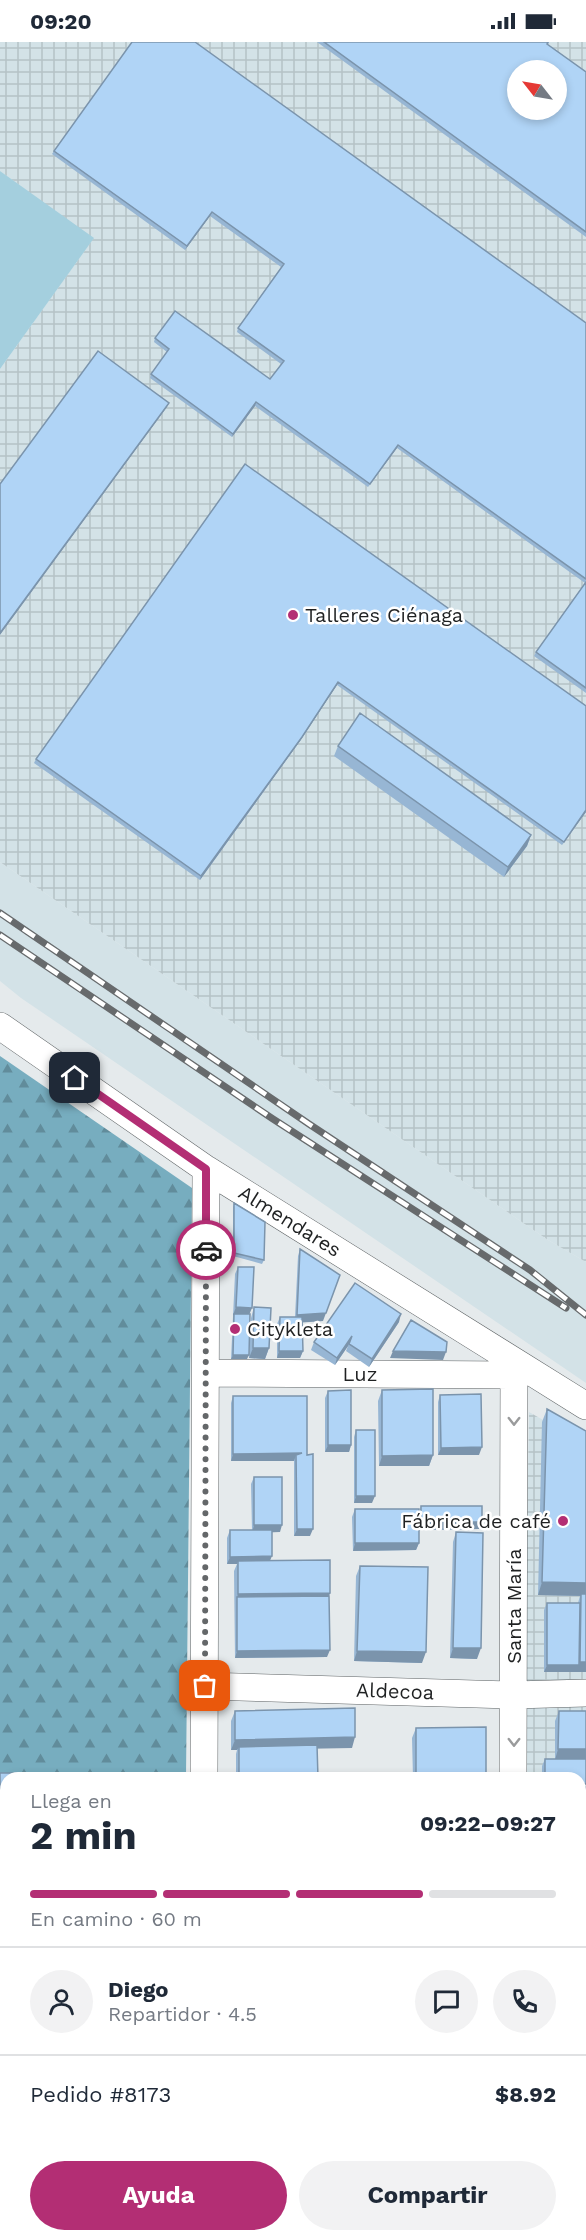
<!DOCTYPE html>
<html lang="es">
<head>
<meta charset="utf-8">
<style>
  body { margin:0; font-family:"Work Sans",sans-serif; background:#f2f2f3; color:#1f2937; height:100vh; display:flex; flex-direction:column; font-size:22px; white-space:nowrap }
  * { box-sizing:border-box; margin:0 }
  p { font-size:20px; color:#747a83 }
  .icon { flex:none; width:33px; height:33px; fill:none; stroke:currentColor; stroke-width:2; stroke-linecap:round; stroke-linejoin:round }
  .map { position:relative; flex:1; overflow:hidden }
  .drawer { position:absolute; left:0px; top:1730px; width:586px; height:470px; display:flex; flex-direction:column; background:#fff; border-radius:18px 18px 0 0; box-shadow:0 3px 9px #0003 }
  .drawer>* { flex:none }
  .needle { width:39px; rotate:301deg }
  .controls { position:absolute; left:507px; top:18px; display:grid; gap:12px }
  .controls a { display:grid; place-items:center; width:60px; height:60px; border-radius:50%; background:#fff; box-shadow:0 3px 9px #0003; font-size:30px }
  .pin { position:absolute; display:grid; place-items:center; width:51px; height:51px; color:#fff; margin:-26px; border-radius:12px; box-shadow:0 3px 9px #0006 }
  .courier { position:absolute; display:grid; place-items:center; width:60px; height:60px; margin:-30px; border:4px solid #b32e74; border-radius:50%; background:#fff; color:#222; box-shadow:0 2px 8px #0007 }
  .headline em { font-style:normal; font-weight:700 }
  .headline div { display:flex; flex-direction:column-reverse }
  .headline { display:flex; align-items:center; justify-content:space-between; height:102px; padding:0 30px }
  h1 { font-size:39px; font-weight:700; line-height:45px }
  .bar { display:grid; grid-template-columns:repeat(4,1fr); gap:9px 6px; align-content:center; height:72px; padding:0 30px }
  .bar i { height:8px; border-radius:4px; background:#e0e1e3 }
  .bar .current { background:#b32e74 }
  .bar p { grid-column:span 4 }
  .line { display:flex; align-items:center; gap:15px; padding:0 30px; border-top:2px solid #e0e1e3 }
  .line div { flex:1 }
  .round { display:grid; place-items:center; flex:none; width:63px; height:63px; border-radius:32px; background:#f2f2f3 }
  .button { display:flex; gap:12px; margin-top:auto; padding:12px 30px }
  .button a { flex:1; height:69px; border-radius:36px; background:#b32e74; color:#fff; font-size:24px; font-weight:700; line-height:69px; text-align:center }
  .button a+a { background:#f2f2f3; color:#1f2937 }
  .status { display:flex; justify-content:space-between; align-items:center; height:42px; padding:0 30px; background:#fff; direction:ltr }
  .status svg { height:16px; fill:currentColor }
  .map>svg:first-child { display:block }
  .built { fill:#d3e2e7 }
  .industrial { fill:url(#industrial-grid); fill-rule:evenodd }
  .forest { fill:url(#forest-firs) }
  .pitch { fill:#a4cfde }
  .lines { fill:none; stroke-linecap:round; stroke-linejoin:round }
  .minor-casing { stroke:#5e6365; stroke-width:28 }
  .minor { stroke:#fff; stroke-width:27 }
  .rail-casing { stroke:#676a6c; stroke-width:7 }
  .rail { stroke:#fff; stroke-width:4.5; stroke-dasharray:14; stroke-linecap:butt }
  .wall { fill:#97b6d4 }
  .shaded-wall { fill:#7b94ac }
  .building { fill:#b0d4f6; stroke:#7b94ac; stroke-width:1.5; fill-rule:evenodd }
  .oneway { stroke:#9a9b9c }
  .done { stroke:#646769; stroke-width:6; stroke-dasharray:0 10.8 }
  .route { stroke:#b32e74; stroke-width:8 }
  .poi-dot { fill:#b32e74; stroke:#fff; stroke-width:2 }
  .labels { text-anchor:middle; stroke-width:5; stroke-linejoin:round; paint-order:stroke }
  .poi-label { font-size:20px; fill:#1f2122; stroke:#fff; text-anchor:start }
  .street-label { font-size:20px; fill:#1f2122; stroke:#fff }
</style>
</head>
<body>
<div class="status"><b>09:20</b><svg viewBox="0 0 49 12"><path d="M0 12V9h3v3zM5 12V6h3v6zM10 12V3h3v9zM15 12V0h3v12zM26 1h20v11H26zM47 4h2v5h-2z"/></svg></div>
<div class="map">
<svg width="586" height="2198" viewBox="0 0 586 2198">
  <defs>
    <pattern id="industrial-grid" width="8" height="8" patternUnits="userSpaceOnUse" patternTransform="scale(1.5)"><rect width="8" height="8" fill="#d3e2e7"/><path d="M0 4h8M4 0v8" fill="none" stroke="#b5c2c6"/></pattern>
    <pattern id="forest-firs" width="22" height="20" patternUnits="userSpaceOnUse" patternTransform="scale(1.5)"><rect width="22" height="20" fill="#77adbf"/><path d="M5 1l3.5 6h-7zM16 11l3.5 6h-7z" fill="#618c9b"/></pattern>
  </defs>
  <rect width="100%" height="100%" fill="#e5eaec"/>
  <path class="built" d="M0,820l548,378 38,22v121l-565,-385 -21,-17z"/>
  <path class="industrial" d="M0,0h586v1220l-38,-22 -548,-378v-493l93,-130 -93,-68zM518,28h38v40h-38z
    M529,1370l57,32v542h-6v-208h-57z"/>
  <path class="forest" d="M0,1014l192,132 -6,589 -180,1v457h186v5h-192z"/>
  <path class="pitch" d="M0,129l94,67 -94,131z"/>
  <g class="lines">
    <g class="minor-casing">
      <path id="minor" d="M0,984l206,143 380,237
        M206,1331l308,2
        M205,1644l309,9 72,-2
        M204,1736l2,-609
        M513,1736l1,-416
        M580,1972h6
        M202,2198v-5
        M513,2198v-5"/>
    </g>
    <use href="#minor" class="minor"/>
    <g class="rail-casing">
      <path id="rail" d="M0,871l309,211 221,146 56,45
        M0,893l273,184 293,189"/>
    </g>
    <use href="#rail" class="rail"/>
  </g>
  <path class="wall" d="M317,0h232l-1,3 38,27v165z
    M54,109l532,172v370l-52,-37 2,-4 49,-69 -188,-135 -29,39 -113,-81 -23,31 -82,-59 1,-4 16,-22 -13,-10 1,-4 115,41 11,-15 -44,-32 1,-4 43,-61 -71,-51 -25,34 -133,-96z
    M245,422l341,348 -24,33 -225,-160 -37,56 -100,139 -166,-117 2,-4z
    M338,704l193,89 -4,11 -23,31 -170,-121z
    M234,1161l30,57 -2,4 -29,-8v-49z
    M300,1207l23,72 -21,1 1,29 -3,7h-23v-34l3,-7h15l3,-61z
    M238,1225l11,47 -2,45h-16l4,-85z
    M254,1265l15,41 -4,11 -16,-1 2,-40z
    M399,1280l-30,45 -23,-16 2,-5 -13,19 -24,-15 3,-8z
    M382,1348l51,65 -4,11h-50l-1,-65z
    M328,1349l23,54 -2,7h-24v-54z
    M440,1353l39,60h-41v-53z
    M233,1354l74,59 3,81h-16v-75h-63v-58z
    M547,1367l39,22v241h-42v-62l3,-7h31l2,-7 -42,-1 4,-173z
    M356,1388l16,73h-18v-66z
    M254,1435l26,55h-8l-2,28 60,33 -1,3 -2,61 -92,1 -1,-87 3,-7h-10v-26l3,-8h22l-1,-46z
    M421,1464l61,16 -3,7 -60,1v13l-3,7 -63,1 -1,-34 3,-8 64,4z
    M456,1490l21,127 -27,-1 3,-116z
    M360,1524l62,97 -68,-2 2,-85z
    M235,1669l117,37h-35l1,30h-82v-24l1,-4h-6v-29z
    M559,1669l21,67h-38v-12l3,-7h10v-38z
    M416,1686l70,50h-73l-1,-40z
    M413,2193h41v5h-41z"/>
  <path class="shaded-wall" d="M212,170l-2,4 -25,34 2,-4z
    M256,360l-1,4 -23,31 1,-3z
    M169,361l-2,4 -167,228v-2z
    M398,403l-1,3 -29,39 2,-3z
    M338,640l-1,3 -37,56 -100,139 1,-4z
    M586,768v2l-24,33 2,-3z
    M531,793l-4,11 -23,31 4,-10z
    M236,1265l16,1 -3,7h-16z
    M326,1271l-3,8 -28,2 2,-8z
    M401,1272l-2,8 -30,45 3,-8z
    M352,1294l-4,10 -13,19 2,-7z
    M253,1306h16l-4,11 -16,-1z
    M279,1309h24l-3,7h-23z
    M393,1309l53,1 -3,8 -53,-2z
    M233,1313h16l-2,4h-16z
    M328,1403h23l-2,7h-24z
    M482,1405l-3,8h-41l3,-7z
    M302,1411l-6,2 -2,6h-63l2,-7z
    M433,1413l-4,11h-50l3,-10z
    M356,1454h19l-3,7h-18z
    M421,1480h61l-3,7 -60,1z
    M254,1483h28l-2,7 -28,1z
    M297,1487h16l-3,7h-16z
    M355,1501h64l-3,7 -63,1z
    M272,1514l-3,7 -31,-2 -1,3h-10l3,-7z
    M542,1540l44,1v13l-48,-1z
    M330,1551l-4,10 -89,-6 1,-3z
    M453,1606h28l-4,11 -27,-1z
    M330,1608l-3,7 -92,1 2,-7z
    M357,1609l69,1 -4,11 -68,-2z
    M580,1620h6v10h-42l3,-7h32z
    M355,1695l-3,11 -113,2v-3l-2,3h-6l4,-10z
    M558,1707h28v10l-31,1z
    M580,1923h6v13h-6z
    M0,1930h6v13h-6z
    M580,2038h6v10h-6z
    M580,2096h6v7h-6z
    M580,2130h6v10h-6z
    M580,2175h6v7h-6z
    M239,2193h22l-1,4h-22z
    M311,2193h22l-2,5h-22z
    M339,2193h15l-1,5h-16z
    M301,2194l-1,4h-23l2,-3z"/>
  <path class="building" d="M132,0h63l391,281v256l-188,-134 -28,39 -114,-82 -23,32 -82,-60 18,-25 -14,-11 20,-27 95,68 14,-18 -46,-33 46,-64 -72,-52 -25,34 -133,-95z
    M324,0h224l-1,2 39,28v160zM518,28h38v40h-38z
    M98,309l71,52 -169,230v-149z
    M245,422l341,242v104l-22,32 -226,-160 -36,55 -101,139 -165,-117z
    M586,540v106l-50,-36z
    M360,671l171,122 -23,32 -170,-121z
    M234,1161l31,19 -1,38 -30,-7z
    M300,1207l40,26 -14,38 -29,2z
    M238,1225h16l-2,41 -16,-1z
    M355,1241l46,31 -29,45 -23,-15 3,-8 -15,22 -23,-16z
    M254,1265l17,1 -2,40h-16z
    M234,1272h16l-1,41h-16z
    M280,1275h22l1,34h-24z
    M411,1278l36,22 -1,10 -53,-1z
    M433,1347v66l-51,1v-66z
    M351,1348v55h-23v-54z
    M481,1352l1,53 -41,1 -1,-53z
    M233,1354h74v59l6,-1v75h-16l-1,-74 6,-2 -69,1z
    M547,1367l39,22v152l-44,-1z
    M356,1388h19v66h-19z
    M254,1435h28v48h-28z
    M421,1464h61v16h-61z
    M355,1467h64v34h-64z
    M230,1488h42v26l-42,1z
    M456,1490l27,1 -2,115h-28z
    M330,1518v33l-92,1v-33z
    M360,1524l68,1 -2,85 -69,-1z
    M581,1552h5v68h-6z
    M329,1554l1,54 -93,1v-54z
    M547,1561h33l-1,62h-32z
    M355,1666v29l-120,3v-29z
    M559,1669h27v38h-28z
    M486,1685v51h-70v-50z
    M317,1703l1,33h-79v-31z
    M545,1717h41v25h-6v-6h-35z
    M0,1731h25v5h-19v41h-6z
    M580,1745h6v178h-6z
    M0,1777h6v153h-6z
    M580,2000h6v38h-6z
    M580,2066h6v30h-6z
    M580,2101h6v29h-6z
    M580,2143h6v32h-6z
    M279,2193h22v1l-22,1z
    M382,2193h17v5h-17z
    M416,2193h22v5h-22z
    M438,2193h16v5h-16z
    M467,2193h16v5h-16z"/>
  <defs><path id="oneway-chevron" d="M-2-3.5L2.5 0L-2 3.5" fill="none" stroke-width="1.6" stroke-linecap="round" stroke-linejoin="round" transform="scale(1.5)"/></defs>
  <g class="oneway">
    <use href="#oneway-chevron" transform="translate(514 1379) rotate(90)"/>
    <use href="#oneway-chevron" transform="translate(514 1700) rotate(90)"/>
  </g>
  <g class="lines">
    <path class="done" d="M205,1644l1,-436"/>
    <path class="route" d="M75,1036l131,91v81"/>
  </g>
  <g class="poi-dot">
    <circle cx="293" cy="573" r="6"/>
    <circle cx="235" cy="1287" r="6"/>
    <circle cx="563" cy="1479" r="6"/>
  </g>
  <g class="labels">
    <g class="poi-label">
      <text x="305" y="580">Talleres Ciénaga</text>
      <text x="247" y="1294">Citykleta</text>
      <text x="551" y="1486" text-anchor="end">Fábrica de café</text>
    </g>
    <g class="street-label">
      <text transform="translate(290 1179) rotate(32)" y="7">Almendares</text>
      <text x="360" y="1339">Luz</text>
      <text transform="translate(514 1564) rotate(-90)" y="7">Santa María</text>
      <text transform="translate(395 1649) rotate(2)" y="7">Aldecoa</text>
    </g>
  </g>
</svg>
<div class="controls">
<a><svg class="needle" viewBox="-14 -14 28 28"><path d="M0-13l5 13h-10z" fill="#e53935"/><path d="M0 13l5-13h-10z" fill="#747a83"/></svg></a>
</div>
<div class="pin" style="left:205px;top:1644px;background:#ea580c"><svg class="icon" aria-label="bag" viewBox="0 0 24 24"><path d="M5 8h14l-1 12H6zM9 8a3 3 0 0 1 6 0"/></svg></div>
<div class="pin" style="left:75px;top:1036px;background:#1f2937"><svg class="icon" aria-label="home" viewBox="0 0 24 24"><path d="M3 11l9-7 9 7M6 9v11h12V9"/></svg></div>
<div class="courier" style="left:206px;top:1208px"><svg class="icon" aria-label="car" viewBox="0 0 24 24"><path d="M5 17H2v-5l4-1 3-4h7l3 4 3 1v5h-3M9 17h6M6 11h13"/><circle cx="7" cy="17" r="2"/><circle cx="17" cy="17" r="2"/></svg></div>
<section class="drawer">
<div class="headline"><div><h1>2 min</h1><p>Llega en</p></div><em>09:22–09:27</em></div>
<div class="bar"><i class="current"></i><i class="current"></i><i class="current"></i><i></i><p>En camino · 60 m</p></div>
<div class="line" style="height:108px"><a class="round"><svg class="icon" aria-label="person" viewBox="0 0 24 24"><circle cx="12" cy="8" r="4"/><path d="M4 21q1-7 8-7t8 7"/></svg></a><div><b>Diego</b><p>Repartidor · 4.5</p></div><a class="round"><svg class="icon" aria-label="chat" viewBox="0 0 24 24"><path d="M4 5h16v11H9l-5 4z"/></svg></a><a class="round"><svg class="icon" aria-label="phone" viewBox="0 0 24 24"><path d="M5 4h4l2 5-3 2q2 4 5 5l2-3 5 2v4C11 20 4 13 5 4z"/></svg></a></div>
<div class="line" style="height:78px"><div>Pedido #8173</div><b>$8.92</b></div>
<div class="button"><a>Ayuda</a><a>Compartir</a></div>
</section>
</div>
</body>
</html>
